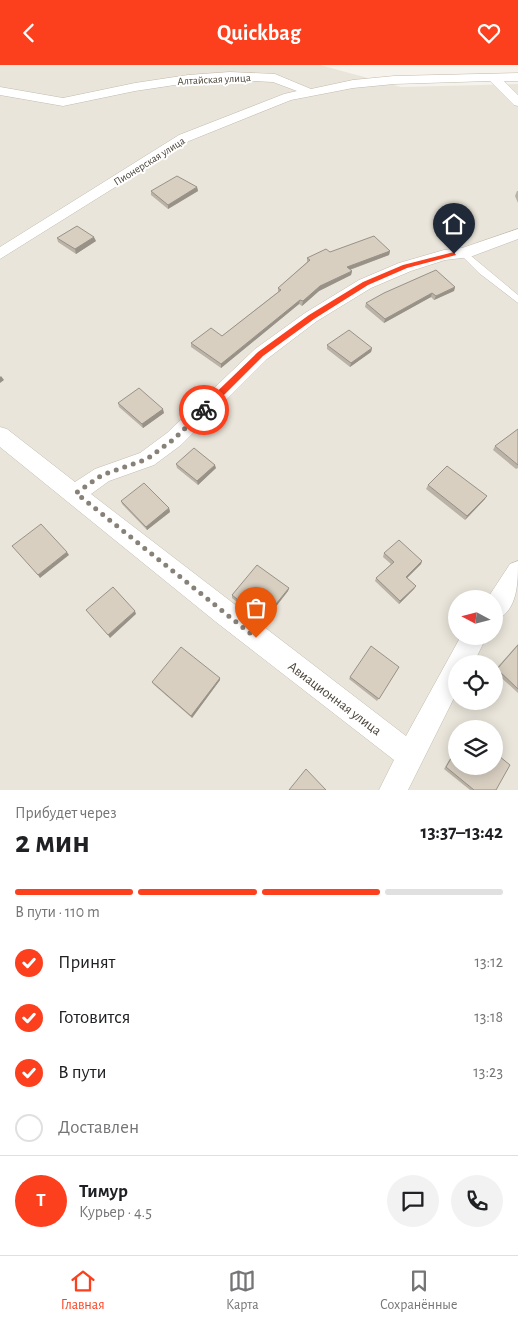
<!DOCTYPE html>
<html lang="ru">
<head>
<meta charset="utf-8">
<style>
  body { margin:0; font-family:"Alegreya Sans",sans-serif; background:#f2f2f2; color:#202124; height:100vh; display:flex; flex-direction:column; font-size:19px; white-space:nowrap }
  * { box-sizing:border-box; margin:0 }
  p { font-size:16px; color:#757577 }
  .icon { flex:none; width:28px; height:28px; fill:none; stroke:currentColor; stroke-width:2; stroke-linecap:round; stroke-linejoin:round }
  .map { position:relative; height:725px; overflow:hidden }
  .sheet { display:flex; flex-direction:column; background:#fff; flex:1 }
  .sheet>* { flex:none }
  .needle { width:32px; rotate:277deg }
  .controls { position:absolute; left:448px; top:525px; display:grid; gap:10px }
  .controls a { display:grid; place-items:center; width:55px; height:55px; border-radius:50%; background:#fff; box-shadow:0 2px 12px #0003; font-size:25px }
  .pin { position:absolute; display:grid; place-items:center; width:42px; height:42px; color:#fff; margin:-51px -21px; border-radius:50% 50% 50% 0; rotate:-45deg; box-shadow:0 0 5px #0007 }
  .pin .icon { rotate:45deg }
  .courier { position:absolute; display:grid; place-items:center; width:50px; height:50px; margin:-25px; border:4px solid #fc3f1d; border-radius:50%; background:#fff; color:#222; box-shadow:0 1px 6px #0007 }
  .summary em { font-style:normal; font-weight:700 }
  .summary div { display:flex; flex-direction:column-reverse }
  .summary { display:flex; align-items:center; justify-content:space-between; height:85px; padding:0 15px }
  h1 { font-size:32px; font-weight:700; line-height:38px }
  .bar { display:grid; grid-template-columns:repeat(4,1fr); gap:8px 5px; align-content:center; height:60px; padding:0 15px }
  .bar i { height:6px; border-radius:4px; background:#e0e0e0 }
  .bar .current { background:#fc3f1d }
  .bar p { grid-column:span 4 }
  .line { display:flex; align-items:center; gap:12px; padding:0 15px; border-top:1px solid #e0e0e0 }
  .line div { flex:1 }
  .round { display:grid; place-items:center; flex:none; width:52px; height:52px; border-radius:26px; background:#f2f2f2 }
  ol { padding:0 15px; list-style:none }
  li { display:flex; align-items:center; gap:15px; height:55px }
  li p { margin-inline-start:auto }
  li .icon { padding:5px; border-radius:50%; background:#fc3f1d; color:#fff; stroke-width:4 }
  li:last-child { color:#757577 }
  li i { width:28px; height:28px; border:2px solid #e0e0e0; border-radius:50% }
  header { display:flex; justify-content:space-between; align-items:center; height:65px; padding:0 15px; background:#fc3f1d; color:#fff; font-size:22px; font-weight:700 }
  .menu { display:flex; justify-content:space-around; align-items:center; height:70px; border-top:1px solid #e0e0e0; background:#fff; font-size:14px; color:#757577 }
  .menu a { display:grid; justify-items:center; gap:2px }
  .menu .current { color:#fc3f1d }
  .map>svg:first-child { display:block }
  .residential { fill:#eae5da; fill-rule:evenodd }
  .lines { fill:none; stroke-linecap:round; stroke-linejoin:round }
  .service-casing { stroke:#c2bbae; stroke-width:1 }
  .minor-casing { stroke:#c2bbae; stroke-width:1 }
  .service { fill:#fff; fill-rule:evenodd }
  .minor { fill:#fff; fill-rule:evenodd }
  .wall { fill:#bab2a6 }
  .shaded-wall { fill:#979187 }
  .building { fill:#d8cfc1; stroke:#979187 }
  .route { fill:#fc3f1d }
  .done { stroke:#878178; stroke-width:5; stroke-dasharray:0 9 }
  .labels { text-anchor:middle; stroke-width:4; stroke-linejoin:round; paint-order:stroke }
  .far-street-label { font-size:11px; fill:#4b4439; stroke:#fff }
  .street-label { font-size:14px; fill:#4b4439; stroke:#fff }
</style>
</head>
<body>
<header><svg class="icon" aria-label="back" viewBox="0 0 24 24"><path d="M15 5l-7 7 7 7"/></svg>Quickbag<svg class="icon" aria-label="heart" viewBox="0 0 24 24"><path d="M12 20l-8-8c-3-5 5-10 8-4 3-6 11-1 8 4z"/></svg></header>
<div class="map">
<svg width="518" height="725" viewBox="0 0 518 725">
  <rect width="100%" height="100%" fill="#f6f3ec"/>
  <path class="residential" d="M0,0h320l81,22 117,-3v706h-518zM456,534h38v37h-38zM456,599h38v37h-38zM456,664h38v37h-38z"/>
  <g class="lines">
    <g class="service-casing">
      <path id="service" d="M464,185l54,45v8l-39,-30 -18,-18 -1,-2z"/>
    </g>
    <g class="minor-casing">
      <path id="minor" d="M230,7l45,2 36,15 42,-9 41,-4 124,-3v8h-14l14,14v11l-4,-1 -24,-24 -96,3 -41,4 -62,12 -102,41 -189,118v-12l179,-112 105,-41 13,-3 -24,-9 -43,-2 -42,3 -53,8 -72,15 -63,-11v-8l63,11 72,-15 53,-8z
        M518,164v10l-48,18 -25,3 -34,11 -40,17 -54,33 -50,38 -86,86 -27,20 -45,16 -18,13 315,242 55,-100h26l-14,28h-17v30l-48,96h-29l15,-30 -178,-138 -216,-175v-20l7,2 68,53 20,-13 45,-16 27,-20 88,-84 50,-36 54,-33 40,-17 45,-13 18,-2z
        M518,496c0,22 0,51 -24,60v-22h-7l23,-35z"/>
    </g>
    <use href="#service" class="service"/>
    <use href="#minor" class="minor"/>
  </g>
  <path class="wall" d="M197,122l1,4 -30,18 -17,-14v-4z
    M517,126h1v12l-3,-7z
    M57,173l39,3 -20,13 -18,-12z
    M390,186l-1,4 -39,15 2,1 -1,4 -32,16 -17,15 -3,-2 -78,64 -30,-21v-4l31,-7 56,-44v-4l29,-26v-4l23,-6z
    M455,222l-1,4 -20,9 -3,-3 -47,26 -19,-16 1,-4z
    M327,280l45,3 -1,4 -21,15 -23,-18z
    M118,338l46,10 -21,15 -24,-21z
    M518,364v39l-2,1 -23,-19 2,-4z
    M176,399l40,4 -18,17 -21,-17z
    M428,420l57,14 -20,21 -39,-31z
    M121,436l48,7 1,4 -23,18 -25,-26z
    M384,488l38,8 -1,3 -14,14 9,8 -2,3 -15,15 -24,-23 1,-3 15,-14 -8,-7z
    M289,523l-1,3 -25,32 -31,-25v-3z
    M518,579v49l-24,-22z
    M399,602l-22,34 -28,-22 1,-2z
    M220,615l-28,38 -39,-34 -1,-2z
    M456,683v18l40,24h-26l-26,-21z"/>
  <path class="shaded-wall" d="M197,122l1,4 -30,18v-4z
    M94,172l2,4 -20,13 -1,-5z
    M390,186l-1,4 -43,16 1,-4z
    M352,206l-1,4 -32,16 -17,15 1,-5 17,-15z
    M455,222l-1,4 -20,9 2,-4z
    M432,228l-1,4 -47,26 1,-4z
    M300,235l-1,4 -78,64v-4z
    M372,283l-1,4 -21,15 1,-4z
    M1,311l3,4 -4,3v-6z
    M163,344l1,4 -21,15 -1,-4z
    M215,400l1,3 -18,17 -1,-4z
    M487,431l-2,3 -20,21 2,-4z
    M169,443l1,4 -23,18 -1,-3z
    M67,487l2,3 -29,23 -2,-3z
    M422,496l-1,3 -16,16 1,-3z
    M416,521l-2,3 -15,15 1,-3z
    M289,523l-1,3 -25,32v-3z
    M135,546l1,3 -26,24 -2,-3z
    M220,613v2l-28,38 -1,-2z"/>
  <path class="building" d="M177,111l20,11 -29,18 -17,-14z
    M77,161l17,11 -19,12 -18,-11z
    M374,171l16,15 -43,16 5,4 -32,15 -17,15 -3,-1 -79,64 -30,-21 20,-15 11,8 59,-46 -3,-2 32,-28 -3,-2 19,-9 4,3z
    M436,205l19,17 -19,9 -4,-3 -47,26 -19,-16 18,-10z
    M349,265l23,18 -21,15 -24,-18z
    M139,323l24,21 -21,15 -24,-21z
    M518,364v36l-23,-19z
    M194,383l21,17 -18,16 -21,-17z
    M447,401l40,30 -20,20 -39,-31z
    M144,418l25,25 -23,19 -25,-26z
    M41,459l26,28 -29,23 -26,-29z
    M399,475l23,21 -16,16 10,9 -16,15 -24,-23 18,-16 -10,-9z
    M257,500l32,23 -26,32 -31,-25z
    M113,522l22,24 -27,24 -22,-25z
    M518,580v44l-21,-20z
    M371,581l28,21 -20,32 -29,-22z
    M181,582l39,31 -29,38 -39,-34z
    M456,685v16h38v-14l16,13 -14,25h-22l-28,-23z
    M306,704l20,21h-37z"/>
  <path class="route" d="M454,187l2,3 -49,13 -39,17 -54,34 -51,37 -56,56h-6v-5l57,-55 51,-37 54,-33 40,-17z"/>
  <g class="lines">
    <path class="done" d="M204,345l-30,29 -27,20 -45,16 -26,18 180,145"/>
  </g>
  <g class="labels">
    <g class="far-street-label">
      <text transform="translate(214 14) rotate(-3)" y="4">Алтайская улица</text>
      <text transform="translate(149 96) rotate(-32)" y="4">Пионерская улица</text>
    </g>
    <g class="street-label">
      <text transform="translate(335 633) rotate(37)" y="5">Авиационная улица</text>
    </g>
  </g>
</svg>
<div class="controls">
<a><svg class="needle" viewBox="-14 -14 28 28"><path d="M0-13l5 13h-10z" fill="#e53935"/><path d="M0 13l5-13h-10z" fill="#757577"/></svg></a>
<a><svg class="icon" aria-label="locate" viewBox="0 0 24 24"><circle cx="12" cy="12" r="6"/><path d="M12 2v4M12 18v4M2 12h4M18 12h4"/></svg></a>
<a><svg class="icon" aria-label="layers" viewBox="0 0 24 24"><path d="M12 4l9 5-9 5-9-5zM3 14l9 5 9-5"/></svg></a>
</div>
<div class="pin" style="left:256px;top:573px;background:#ea580c"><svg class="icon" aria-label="bag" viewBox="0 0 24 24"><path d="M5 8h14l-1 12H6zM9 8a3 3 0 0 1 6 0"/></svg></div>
<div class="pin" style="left:454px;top:189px;background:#1f2937"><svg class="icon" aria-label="home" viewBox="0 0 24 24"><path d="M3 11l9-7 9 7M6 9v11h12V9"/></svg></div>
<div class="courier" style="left:204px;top:345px"><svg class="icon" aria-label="bike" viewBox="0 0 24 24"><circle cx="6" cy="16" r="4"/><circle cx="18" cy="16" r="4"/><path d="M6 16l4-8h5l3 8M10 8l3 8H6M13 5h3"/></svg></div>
</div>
<section class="sheet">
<div class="summary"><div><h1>2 мин</h1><p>Прибудет через</p></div><em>13:37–13:42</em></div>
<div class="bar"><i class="current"></i><i class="current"></i><i class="current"></i><i></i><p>В пути · 110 m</p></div>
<ol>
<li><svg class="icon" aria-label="check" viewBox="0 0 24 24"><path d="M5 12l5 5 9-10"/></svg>Принят<p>13:12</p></li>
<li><svg class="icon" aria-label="check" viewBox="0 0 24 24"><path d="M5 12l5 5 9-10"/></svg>Готовится<p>13:18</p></li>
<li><svg class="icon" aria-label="check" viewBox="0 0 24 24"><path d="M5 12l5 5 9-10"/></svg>В пути<p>13:23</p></li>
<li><i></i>Доставлен</li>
</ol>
<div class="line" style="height:90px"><b class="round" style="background:#fc3f1d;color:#fff">Т</b><div><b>Тимур</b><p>Курьер · 4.5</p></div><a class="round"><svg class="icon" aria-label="chat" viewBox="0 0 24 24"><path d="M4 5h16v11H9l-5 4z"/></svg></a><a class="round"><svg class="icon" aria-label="phone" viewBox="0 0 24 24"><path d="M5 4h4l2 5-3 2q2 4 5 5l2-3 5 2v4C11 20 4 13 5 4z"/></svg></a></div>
</section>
<nav class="menu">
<a class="current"><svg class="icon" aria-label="home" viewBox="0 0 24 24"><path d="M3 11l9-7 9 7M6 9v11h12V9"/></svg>Главная</a>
<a><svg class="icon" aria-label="map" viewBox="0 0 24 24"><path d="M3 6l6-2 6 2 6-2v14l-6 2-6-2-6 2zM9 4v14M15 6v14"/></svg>Карта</a>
<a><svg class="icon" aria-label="saved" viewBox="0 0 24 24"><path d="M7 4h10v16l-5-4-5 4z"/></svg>Сохранённые</a>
</nav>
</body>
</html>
